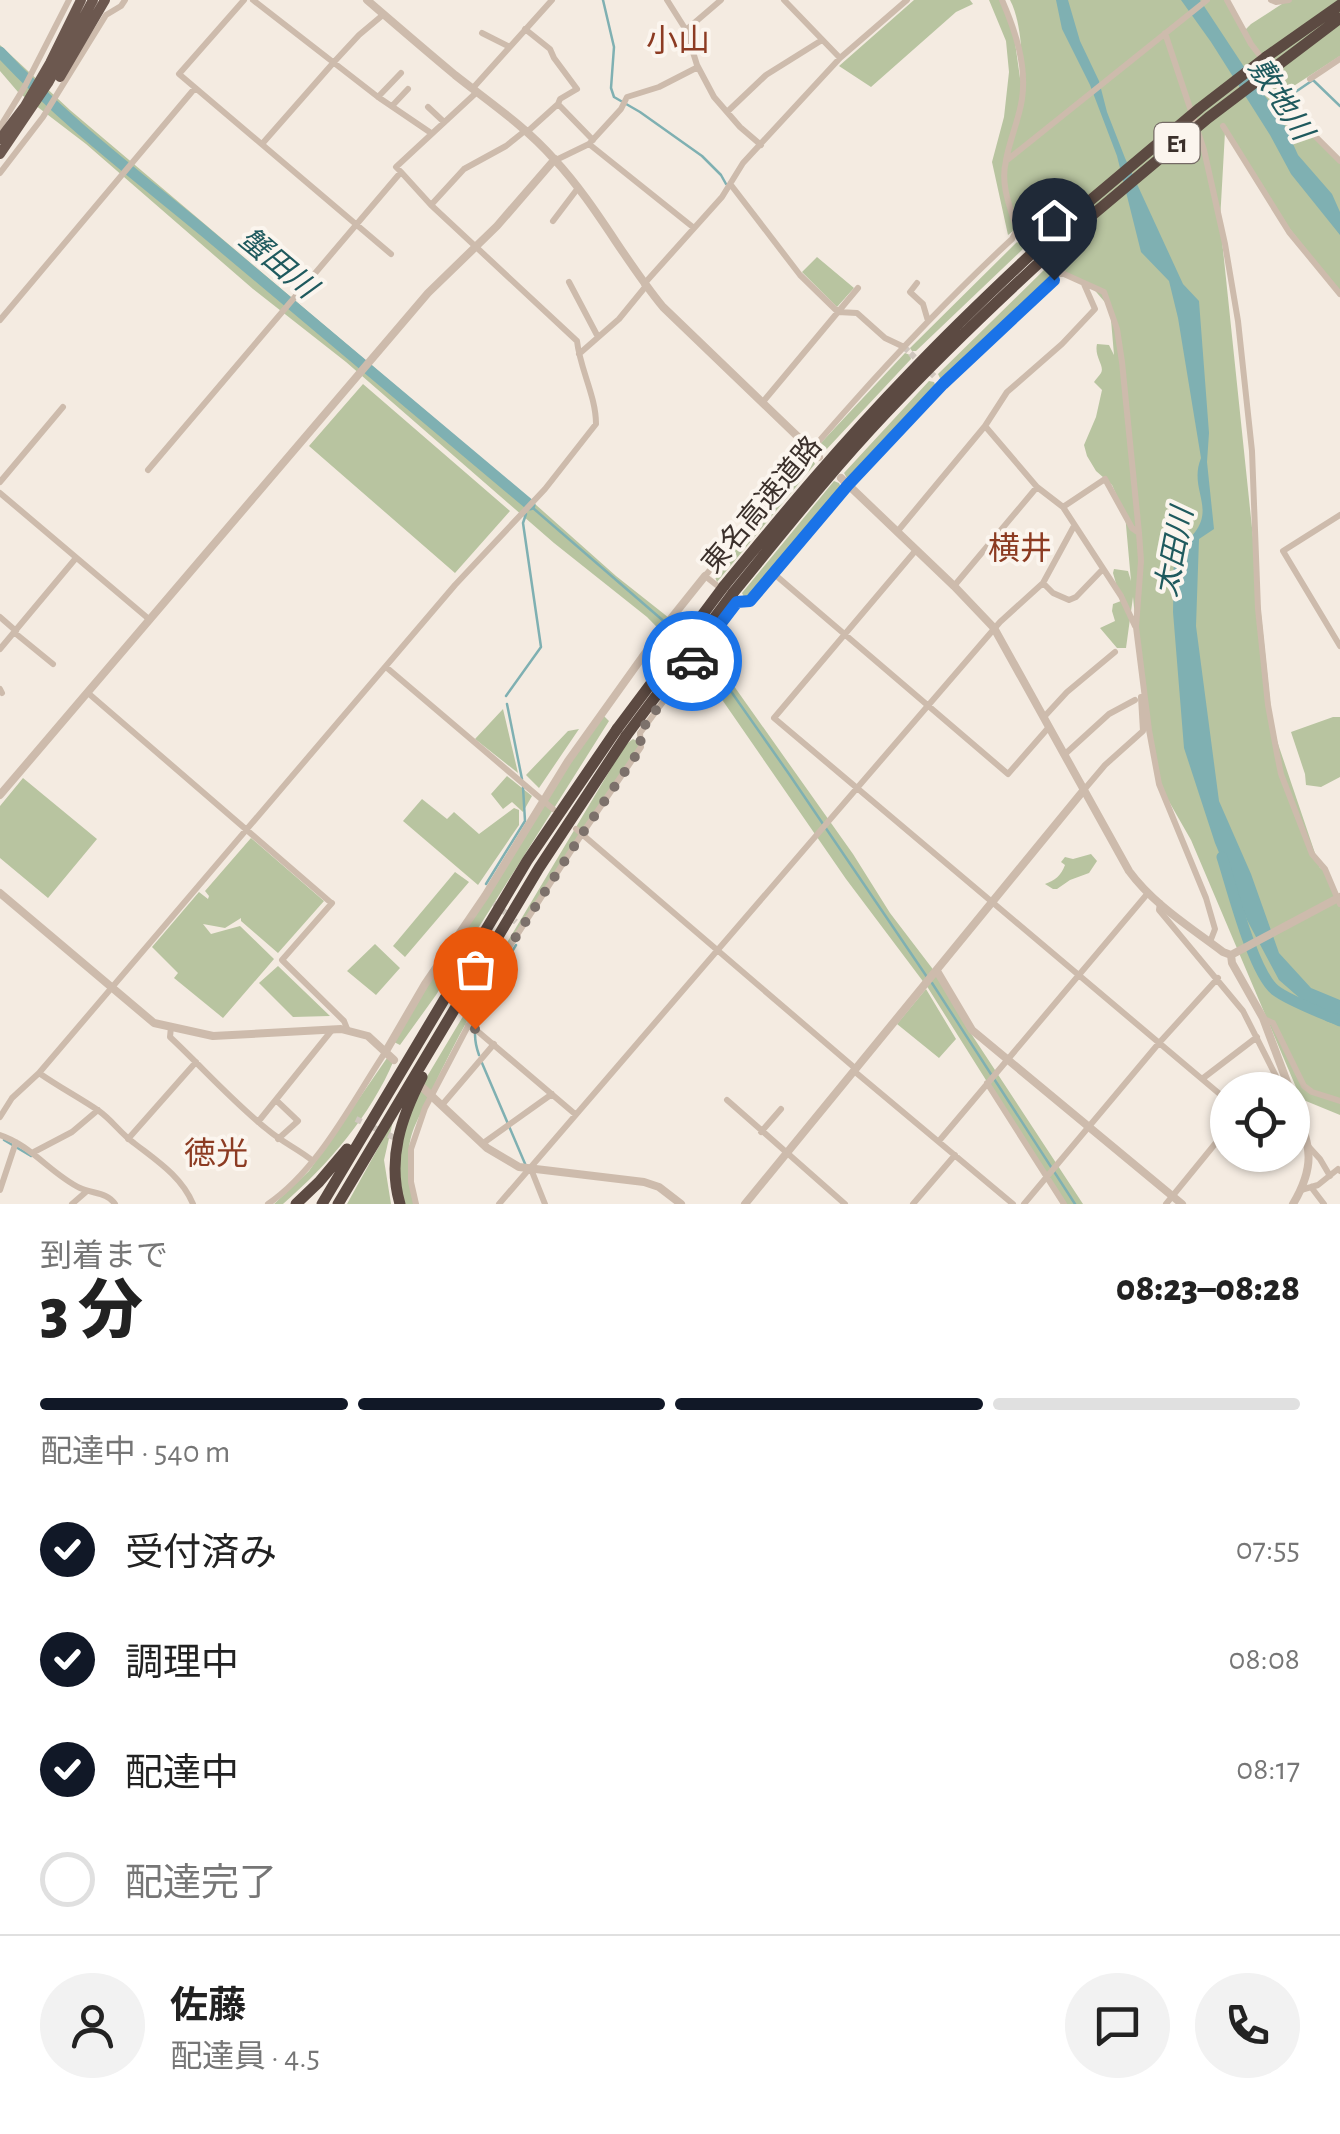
<!DOCTYPE html>
<html lang="ja">
<head>
<meta charset="utf-8">
<style>
  body { margin:0; font-family:"Alegreya Sans","Noto Sans JP",sans-serif; background:#f2f2f2; color:#222; height:100vh; display:flex; flex-direction:column; font-size:38px; white-space:nowrap }
  * { box-sizing:border-box; margin:0 }
  p { font-size:32px; color:#767676 }
  .icon { flex:none; width:55px; height:55px; fill:none; stroke:currentColor; stroke-width:2; stroke-linecap:round; stroke-linejoin:round }
  .map { position:relative; height:1204px; overflow:hidden }
  .panel { display:flex; flex-direction:column; background:#fff; flex:1 }
  .panel>* { flex:none }
  .controls { position:absolute; left:1210px; top:1072px; display:grid; gap:20px }
  .controls a { display:grid; place-items:center; width:100px; height:100px; border-radius:50%; background:#fff; box-shadow:0 2px 8px #0004; font-size:50px }
  .pin { position:absolute; display:grid; place-items:center; width:85px; height:85px; color:#fff; margin:-102px -42px; border-radius:50% 50% 50% 0; rotate:-45deg; box-shadow:0 0 10px #0007 }
  .pin .icon { rotate:45deg }
  .courier { position:absolute; display:grid; place-items:center; width:100px; height:100px; margin:-50px; border:8px solid #1a73e8; border-radius:50%; background:#fff; color:#222; box-shadow:0 2px 12px #0007 }
  .head em { font-style:normal; font-weight:800 }
  .head div { display:flex; flex-direction:column-reverse }
  .head { display:flex; align-items:center; justify-content:space-between; height:170px; padding:0 40px }
  h1 { font-size:65px; font-weight:800; line-height:75px }
  .bar { display:grid; grid-template-columns:repeat(4,1fr); gap:15px 10px; align-content:center; height:120px; padding:0 40px }
  .bar i { height:12px; border-radius:8px; background:#e0e0e0 }
  .bar .current { background:#111827 }
  .bar p { grid-column:span 4 }
  .line { display:flex; align-items:center; gap:25px; padding:0 40px; border-top:2px solid #e0e0e0 }
  .line div { flex:1 }
  .round { display:grid; place-items:center; flex:none; width:105px; height:105px; border-radius:52px; background:#f2f2f2 }
  ol { padding:0 40px; list-style:none }
  li { display:flex; align-items:center; gap:30px; height:110px }
  li p { margin-inline-start:auto }
  li .icon { padding:10px; border-radius:50%; background:#111827; color:#fff; stroke-width:4 }
  li:last-child { color:#767676 }
  li i { width:55px; height:55px; border:5px solid #e0e0e0; border-radius:50% }
  .map>svg:first-child { display:block }
  .green { fill:#b8c4a0 }
  .water { fill:#7fb0b2 }
  .lines { fill:none; stroke-linecap:round; stroke-linejoin:round }
  .stream { stroke:#7fb0b2; stroke-width:2.5 }
  .river { stroke:#7fb0b2; stroke-width:11 }
  .minor-tunnel { stroke:#cfc6bd; stroke-width:6; stroke-dasharray:6 3; stroke-linecap:butt }
  .minor { stroke:#cdbbac; stroke-width:6 }
  .tertiary { stroke:#cdbbac; stroke-width:8 }
  .trunk { stroke:#6c584f; stroke-width:10 }
  .motorway { stroke:#5c4a42; stroke-width:11 }
  .motorway-bridge { stroke:#5c4a42; stroke-width:11 }
  .done { stroke:#7c716b; stroke-width:10; stroke-dasharray:0 18 }
  .route { stroke:#1a73e8; stroke-width:12 }
  .labels { text-anchor:middle; stroke-width:8; stroke-linejoin:round; paint-order:stroke }
  .shield { fill:#fbf5ee; stroke:#756b66; stroke-width:2.5 }
  .shield-label { font-size:25px; font-weight:bold; fill:#3b302b }
  .street-label { font-size:28px; fill:#3b302b; stroke:#fbf5ee }
  .water-label { font-size:30px; font-style:italic; fill:#1f5a5e; stroke:#fbf5ee }
  .quarter-label { font-size:32px; fill:#8c3b22; stroke:#fbf5ee }
</style>
</head>
<body>
<div class="map">
<svg width="1340" height="1204" viewBox="0 0 1340 1204">
  <rect width="100%" height="100%" fill="#f4ebe1"/>
  <path class="green" d="M914,0h56l3,4 -17,8 -85,75 -32,-21z
    M989,0h11l13,28 7,50c4,-20 0,-60 -10,-78h216l19,30 6,-6 37,-24h52v56l-54,35 -25,-33 36,59 43,44v131l-66,-83 -49,-77 -5,89 53,508 47,139 5,1 15,33v213l-39,-16 -110,-259 -32,-56 -21,-136 -5,-51 -7,51h-9l-17,-20 15,-7 -3,-10 1,-7 8,-3 -8,-28 1,-4 14,2 3,10 -6,-67 -13,-29 -16,-14 -9,-15 -3,-11 12,-28 6,-27 -8,-8c2,-3 5,-6 7,-9 4,-7 -7,-16 -4,-29l12,1 5,10 -4,-47 -19,-22 -34,-12 -40,-46 -9,7 -16,-73 12,-45 5,-45 -3,-31z
    M0,45l70,65 456,386 90,80 91,72 146,206 37,59 45,59 35,60 113,172h-19l-136,-216 -82,-109 -123,-178 -29,-36 -47,-48 -93,-74 -208,-181 -93,-73 -167,-145 -68,-52 -18,-21z
    M1017,242l4,2 2,5 -107,102h-4l-2,-3z
    M817,257l37,31 -17,19 -35,-35z
    M1045,269l5,2 1,4 -107,103h-4l-2,-4z
    M905,353l5,2 1,4 -87,93 -5,-7z
    M929,381l5,1 2,5 -88,93 -4,-7z
    M363,384l147,127 -55,62 -146,-127z
    M808,459l5,1 2,4 -98,118 -4,-10z
    M834,481l5,2 2,4 -91,112h-5l-3,-6z
    M503,709l15,64 -43,-34z
    M602,714l7,7 -173,274 -36,50 -6,-3 40,-67z
    M1333,717h7v60l-19,10 -15,-2 -1,-11 -14,-42z
    M579,729l-40,59 -13,-13 42,-44z
    M633,739l4,2 4,6c-74,112 -153,223 -210,345l-9,-7 203,-340z
    M507,776l25,20 -9,16 -11,-10 -9,7 -12,-15z
    M23,778l74,61 -49,59 -48,-40v-52z
    M422,799l25,20 7,-7 25,22 35,-26 5,2v15l-41,60 -75,-64z
    M251,838l73,63 -46,52 -37,-32v-3l-16,10 -22,-4 8,10 29,-8 34,33 -51,59 -49,-40 4,-5 -26,-26 47,-55 9,7 1,-3 -4,-5z
    M1091,854l6,7 -8,12 -19,7 -13,9h-4l-8,-5c10,-4 16,-8 20,-19l-4,-3 4,-5 8,2z
    M455,872l14,10 -64,75 -12,-11z
    M375,944l25,24 -24,27 -29,-24z
    M278,966l52,50 -37,1 -34,-34z
    M926,989l30,50 -17,19 -42,-34z
    M387,1058l7,2c-23,55 -66,105 -111,144h-9l35,-33z
    M418,1086l14,10c-28,40 -28,61 -15,108h-16l-4,-57z
    M393,1121l-9,39 7,44h-44z"/>
  <path class="water" d="M1056,0h12l12,41 19,40 8,31 18,46 58,126 16,17 10,132 -2,29 7,67 -15,10 -3,87 23,175 32,73 28,79 32,35 29,12v26l-14,-5 -47,-41 -32,-60 -32,-77 -31,-95 -11,-136 1,-61c54,-37 12,-56 27,-93l-23,-140 -9,-37 -28,-29 -24,-96 -27,-71 -28,-56z
    M1181,0h19l56,85 24,30 18,40 34,39 8,18v23l-49,-61 -21,-39 -59,-93z"/>
  <g class="lines">
    <path class="stream" d="M603,0l11,47 -3,41 3,9 26,15 62,44 19,19 5,9
      M1291,95l22,-15 27,26
      M1270,108l14,-9
      M533,508l149,129
      M702,656l21,24 66,94 138,203
      M506,696l35,-49 -18,-124 3,-9
      M507,704l15,75
      M486,884l39,-63 -2,-34
      M499,973l17,-28
      M932,983l143,221
      M479,1055c-14,-40 13,-39 17,-75
      M482,1063l44,103
      M4,1140l27,16"/>
    <path class="river" d="M0,52c62,67 135,122 205,180 109,91 217,182 325,273
      M1222,857c10,31 31,115 53,133 14,11 47,23 65,31"/>
    <path class="minor-tunnel" d="M904,347l31,30
      M494,903l22,19
      M356,1119l41,20"/>
    <path class="minor" d="M244,0l-65,74 212,180
      M253,0l125,97 53,36
      M667,0l19,30 11,35 17,32 26,30 21,18
      M784,0l56,58
      M1002,0c13,30 25,65 20,99 -3,20 -12,40 -16,61
      M1227,0l24,44 13,17
      M1271,0l5,2 13,-2
      M525,29l25,20 4,9 23,31 -17,10 -2,5 35,36
      M686,30l35,-30
      M482,33l28,14
      M1165,33l39,117 21,94 13,77 14,130 6,158 10,96 9,49 4,20 31,80 13,15 15,35
      M1271,71l37,58 32,32
      M1310,79l30,-20
      M473,88l79,-88
      M378,97l23,-24
      M392,106l16,-17
      M428,107l16,15
      M727,112l39,-37 56,-35
      M1223,126l66,106 51,62
      M0,127l25,-41 44,-86
      M527,132l31,-28
      M262,144l72,-82 25,-27 25,-21
      M589,144l105,84
      M556,160l33,-16 32,-35 6,-12 32,-10 39,-20
      M0,173l43,-56 63,-102 15,-9 4,-6
      M731,185l69,90 38,37 19,1 28,25 19,9
      M431,205l33,-36 42,-23 20,-16
      M553,221l25,-33
      M1017,230l10,11
      M1048,265l9,9h7l40,18 13,37 5,33 17,171 2,28 -5,66 13,103 10,54 47,114 9,31 -5,13
      M569,282l29,55
      M917,283l-7,9 13,12 5,17
      M644,284l78,-87 21,-34 97,-105 67,-58
      M0,320l195,-232
      M579,354l40,-35 27,-33
      M762,403l96,-115
      M985,426l22,-34 55,-48 33,-35 -11,-25
      M148,470l253,-298 -5,-5 81,-75
      M0,482l63,-75
      M0,493l150,127
      M1063,507l42,-28 27,49 7,5
      M1340,515l-57,36 57,95
      M897,532l88,-106 52,61 26,20 58,89 14,30
      M916,550l-142,168 454,383
      M773,573l235,201 41,-47
      M1043,583l10,10 16,7 7,-3 26,-27
      M954,586l83,-99
      M724,591l-19,-15c97,-117 195,-233 307,-337l5,-9c-7,-23 -17,-46 -11,-69l201,-161
      M0,617l16,14
      M15,633l38,31
      M0,649l76,-91
      M386,667l167,142
      M0,689l2,4
      M88,693l241,208
      M1044,717l23,-25 48,-40
      M1064,755l45,-41 26,-14
      M1083,791l22,-26 38,-34 -2,-34
      M576,829l280,240
      M332,903l-50,57 62,61 4,10
      M1160,903l-1,7 84,101 39,77 6,2
      M1264,1019l9,4 31,63 8,6 28,9
      M468,1025l7,4 100,85
      M171,1027l-1,10c33,31 63,65 98,93 14,12 30,19 45,31
      M854,1071l159,133
      M39,1073c20,14 41,25 60,38 13,9 22,23 35,32 23,18 47,33 59,61
      M1202,1079l55,-42
      M987,1083l77,121
      M727,1100l118,104
      M277,1101l21,20 -20,18
      M442,1105l52,-61
      M0,1117l12,-19 27,-25 416,-488 90,-96 51,-65c0,-28 -16,-55 -19,-83l-146,-136 -30,-33
      M258,1122l74,-92
      M1292,1128l9,-5
      M761,1132l20,-23
      M0,1135c31,10 51,39 80,53 13,6 27,4 35,16
      M128,1139l68,-77
      M939,1141l209,-248
      M482,1144l70,-50
      M1309,1147l11,12 10,17
      M32,1153l40,-21 26,-22
      M531,1169l14,35
      M1311,1187l13,17
      M0,1190l16,-48
      M1301,1190l17,-5 20,-16 2,2
      M72,1204l15,-13
      M268,1204c51,-35 84,-102 118,-153
      M416,1204l-5,-22v-33l14,-41 85,-162 72,-112 59,-87 -1,-14 97,-131 13,-1 98,-116 95,-101 111,-104 3,-6
      M499,1204l501,-582 43,-39 31,-57
      M913,1204l42,-49
      M1024,1204l135,-161 59,-65
      M1166,1204l62,-76"/>
    <path class="tertiary" d="M367,0c29,25 58,50 88,75 34,27 70,51 99,84 42,45 70,101 109,148l156,150
      M841,478l113,108 40,42 135,243c24,33 61,56 94,81l8,3 109,-58
      M0,795l428,-502 69,-67 58,-67
      M0,893l154,130 59,13 128,-7 27,7 26,24
      M1231,955l1,8 31,55 27,72
      M937,971l35,59 210,174
      M386,1051l39,-67 60,-88 83,-135 93,-130 44,-55
      M422,1087l65,61 32,19 125,15 15,5 22,17
      M1292,1098c16,45 27,62 1,106
      M745,1204l338,-413"/>
    <path class="trunk" d="M60,77l45,-77
      M0,139l25,-33 25,-43 31,-63
      M0,154l48,-71 45,-83"/>
    <path class="motorway" d="M1266,57l74,-52
      M1274,68l66,-50
      M724,586c60,-73 120,-145 186,-213 54,-57 112,-111 170,-164
      M733,593c50,-61 99,-123 153,-180 63,-67 130,-130 198,-191
      M296,1204l23,-22 28,-33
      M322,1204l205,-343 90,-132
      M338,1204l201,-336 87,-132
      M400,1204c-13,-45 1,-86 22,-127"/>
    <path class="motorway-bridge" d="M1080,209l120,-101 66,-51
      M1084,222l124,-104 66,-50
      M617,729l107,-143
      M626,736l107,-143"/>
  </g>
  <g class="lines">
    <path class="done" d="M475,1029l-7,-4 42,-79 72,-112 59,-86 -1,-16 52,-71"/>
    <path class="route" d="M692,661l45,-59 13,-1 98,-116 95,-101 111,-104"/>
  </g>
  <g class="labels">
    <rect class="shield" x="1154.5" y="123" width="45" height="40" rx="8"/>
    <g class="shield-label">
      <text x="1177" y="152">E1</text>
    </g>
    <g class="street-label">
      <text transform="translate(761 504) rotate(-50)" y="10">東名高速道路</text>
    </g>
    <g class="water-label">
      <text transform="translate(1281 99) rotate(57)" y="10">敷地川</text>
      <text transform="translate(278 263) rotate(40)" y="10">蟹田川</text>
      <text transform="translate(1174 552) rotate(-79)" y="10">太田川</text>
    </g>
    <g class="quarter-label">
      <text x="678" y="51">小山</text>
      <text x="1020" y="559">横井</text>
      <text x="216" y="1164">徳光</text>
    </g>
  </g>
</svg>
<div class="controls">
<a><svg class="icon" aria-label="locate" viewBox="0 0 24 24"><circle cx="12" cy="12" r="6"/><path d="M12 2v4M12 18v4M2 12h4M18 12h4"/></svg></a>
</div>
<div class="pin" style="left:475px;top:1029px;background:#ea580c"><svg class="icon" aria-label="bag" viewBox="0 0 24 24"><path d="M5 8h14l-1 12H6zM9 8a3 3 0 0 1 6 0"/></svg></div>
<div class="pin" style="left:1054px;top:280px;background:#1f2937"><svg class="icon" aria-label="home" viewBox="0 0 24 24"><path d="M3 11l9-7 9 7M6 9v11h12V9"/></svg></div>
<div class="courier" style="left:692px;top:661px"><svg class="icon" aria-label="car" viewBox="0 0 24 24"><path d="M5 17H2v-5l4-1 3-4h7l3 4 3 1v5h-3M9 17h6M6 11h13"/><circle cx="7" cy="17" r="2"/><circle cx="17" cy="17" r="2"/></svg></div>
</div>
<section class="panel">
<div class="head"><div><h1>3 分</h1><p>到着まで</p></div><em>08:23–08:28</em></div>
<div class="bar"><i class="current"></i><i class="current"></i><i class="current"></i><i></i><p>配達中 · 540 m</p></div>
<ol>
<li><svg class="icon" aria-label="check" viewBox="0 0 24 24"><path d="M5 12l5 5 9-10"/></svg>受付済み<p>07:55</p></li>
<li><svg class="icon" aria-label="check" viewBox="0 0 24 24"><path d="M5 12l5 5 9-10"/></svg>調理中<p>08:08</p></li>
<li><svg class="icon" aria-label="check" viewBox="0 0 24 24"><path d="M5 12l5 5 9-10"/></svg>配達中<p>08:17</p></li>
<li><i></i>配達完了</li>
</ol>
<div class="line" style="height:180px"><a class="round"><svg class="icon" aria-label="person" viewBox="0 0 24 24"><circle cx="12" cy="8" r="4"/><path d="M4 21q1-7 8-7t8 7"/></svg></a><div><b>佐藤</b><p>配達員 · 4.5</p></div><a class="round"><svg class="icon" aria-label="chat" viewBox="0 0 24 24"><path d="M4 5h16v11H9l-5 4z"/></svg></a><a class="round"><svg class="icon" aria-label="phone" viewBox="0 0 24 24"><path d="M5 4h4l2 5-3 2q2 4 5 5l2-3 5 2v4C11 20 4 13 5 4z"/></svg></a></div>
</section>
</body>
</html>
